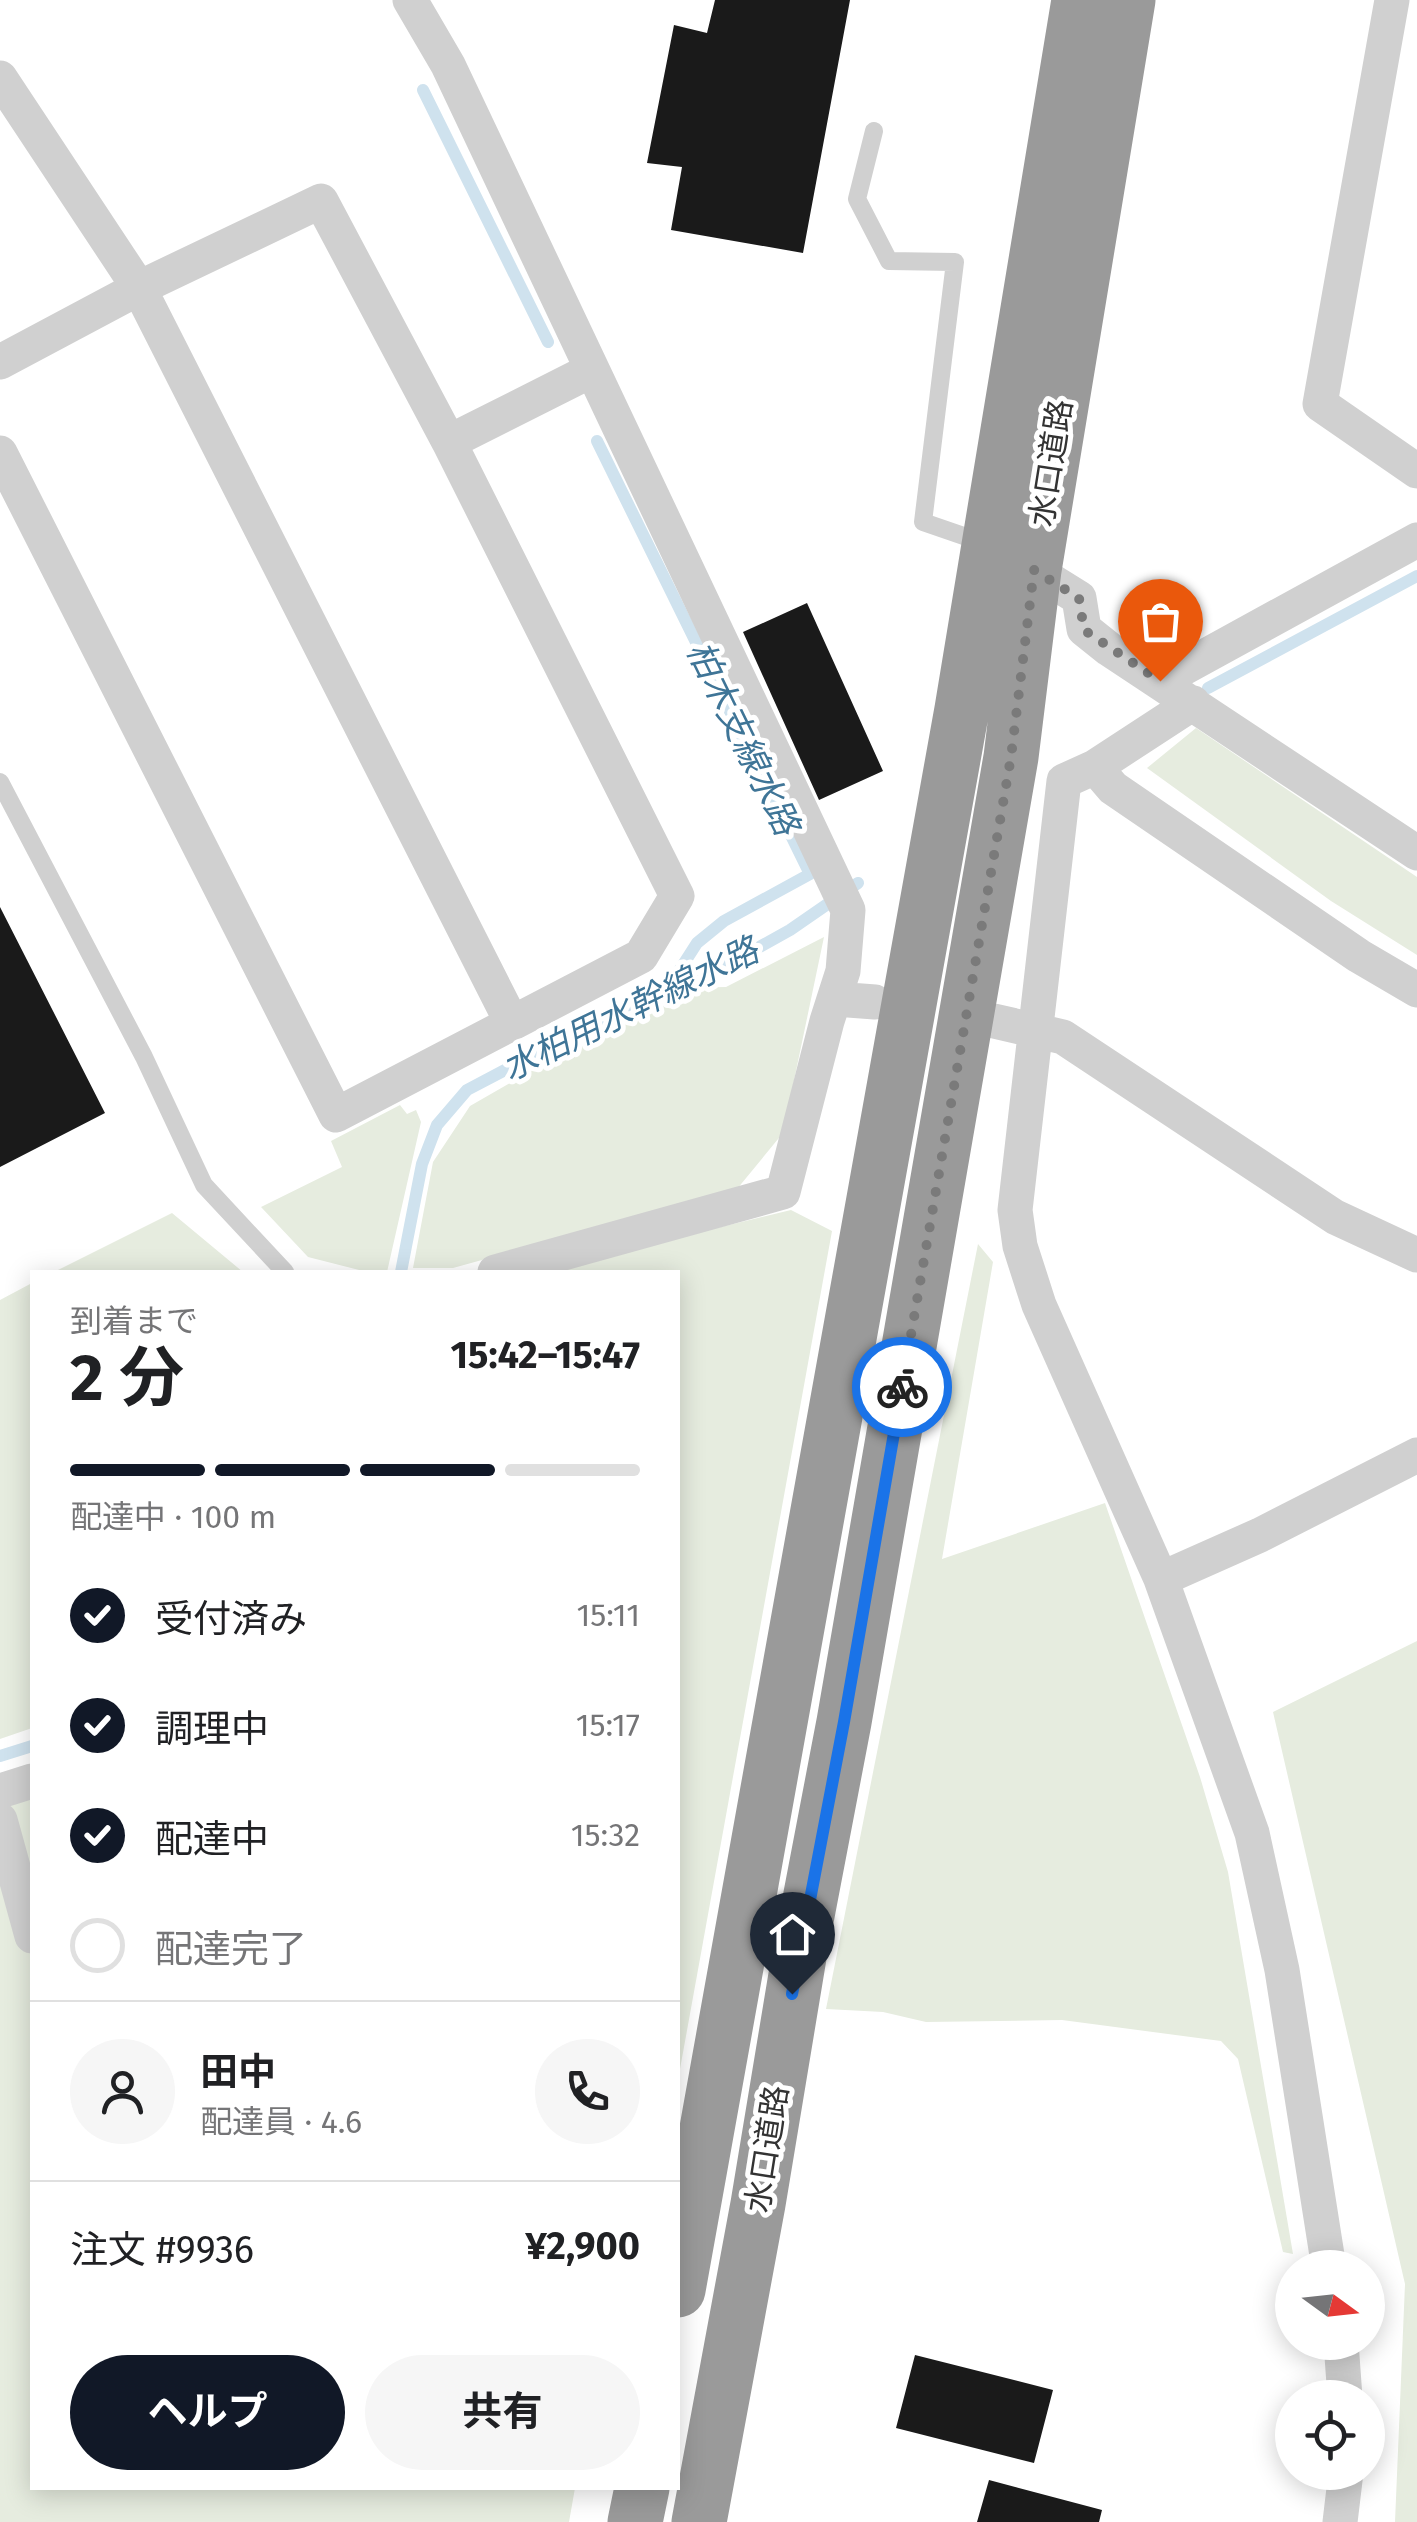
<!DOCTYPE html>
<html lang="ja">
<head>
<meta charset="utf-8">
<style>
  body { margin:0; font-family:"Fira Sans","Noto Sans JP",sans-serif; background:#f6f6f6; color:#202124; height:100vh; display:flex; flex-direction:column; font-size:38px; white-space:nowrap }
  * { box-sizing:border-box; margin:0 }
  p { font-size:32px; color:#757577 }
  .icon { flex:none; width:55px; height:55px; fill:none; stroke:currentColor; stroke-width:2; stroke-linecap:round; stroke-linejoin:round }
  .map { position:relative; flex:1; overflow:hidden }
  .sheet { position:absolute; left:30px; top:1270px; width:650px; height:1220px; display:flex; flex-direction:column; background:#fff; border-radius:0px; box-shadow:0 5px 25px #0003 }
  .sheet>* { flex:none }
  .needle { width:65px; rotate:105deg }
  .tools { position:absolute; left:1275px; top:2250px; display:grid; gap:20px }
  .tools a { display:grid; place-items:center; width:110px; height:110px; border-radius:50%; background:#fff; box-shadow:0 5px 25px #0003; font-size:50px }
  .pin { position:absolute; display:grid; place-items:center; width:85px; height:85px; color:#fff; margin:-102px -42px; border-radius:50% 50% 50% 0; rotate:-45deg; box-shadow:0 0 10px #0007 }
  .pin .icon { rotate:45deg }
  .courier { position:absolute; display:grid; place-items:center; width:100px; height:100px; margin:-50px; border:8px solid #1a73e8; border-radius:50%; background:#fff; color:#222; box-shadow:0 2px 12px #0007 }
  .overview em { font-style:normal; font-weight:700 }
  .overview div { display:flex; flex-direction:column-reverse }
  .overview { display:flex; align-items:center; justify-content:space-between; height:170px; padding:0 40px }
  h1 { font-size:65px; font-weight:700; line-height:75px }
  .bar { display:grid; grid-template-columns:repeat(4,1fr); gap:15px 10px; align-content:center; height:120px; padding:0 40px }
  .bar i { height:12px; border-radius:8px; background:#e0e0e0 }
  .bar .selected { background:#111827 }
  .bar p { grid-column:span 4 }
  .line { display:flex; align-items:center; gap:25px; padding:0 40px; border-top:2px solid #e0e0e0 }
  .line div { flex:1 }
  .round { display:grid; place-items:center; flex:none; width:105px; height:105px; border-radius:52px; background:#f6f6f6 }
  ol { padding:0 40px; list-style:none }
  li { display:flex; align-items:center; gap:30px; height:110px }
  li p { margin-inline-start:auto }
  li .icon { padding:10px; border-radius:50%; background:#111827; color:#fff; stroke-width:4 }
  li:last-child { color:#757577 }
  li i { width:55px; height:55px; border:5px solid #e0e0e0; border-radius:50% }
  .primary-button { display:flex; gap:20px; margin-top:auto; padding:20px 40px }
  .primary-button a { flex:1; height:115px; border-radius:60px; background:#111827; color:#fff; font-size:40px; font-weight:700; line-height:115px; text-align:center }
  .primary-button a+a { background:#f6f6f6; color:#202124 }
  .map>svg:first-child { display:block }
  .green { fill:#e6ecdf }
  .lines { fill:none; stroke-linecap:round; stroke-linejoin:round }
  .stream { stroke:#cfe2ee; stroke-width:12 }
  .building { fill:#1a1a1a }
  .lane { stroke:#d0d0d0; stroke-width:18 }
  .street { stroke:#d0d0d0; stroke-width:35 }
  .highway { stroke:#9a9a9a; stroke-width:55 }
  .done { stroke:#7a7a7a; stroke-width:10; stroke-dasharray:0 18 }
  .route { stroke:#1a73e8; stroke-width:12 }
  .labels { text-anchor:middle; stroke-width:10; stroke-linejoin:round; paint-order:stroke }
  .street-label { font-size:32px; fill:#333; stroke:#fff }
  .water-label { font-size:35px; font-style:italic; fill:#3f7597; stroke:#fff }
</style>
</head>
<body>
<div class="map">
<svg width="1417" height="2522" viewBox="0 0 1417 2522">
  <rect width="100%" height="100%" fill="#fff"/>
  <path class="green" d="M1196,728l221,149v78l-86,-54 -184,-133z
    M824,937l-41,196 -46,56 -284,79h-40l20,-106 37,-56 205,-118 51,-1z
    M400,1105l7,9 9,-4 5,12 -34,150h-20l-59,-15 -47,-50 81,-40 -11,-26z
    M791,1210l41,21 -154,849v-808h-143z
    M172,1213l71,59h-189z
    M978,1244l15,18 -51,297 163,-56 95,274 28,95 65,382 -10,-2 -45,-193 -17,-18 -159,-21 -136,2 -43,-10 -57,-3z
    M32,1283v445l-32,11v-439z
    M1417,1641v881h-22l10,-238 -132,-572z
    M32,1794v118l-30,-109z
    M0,1848l32,111v529h543l-6,34h-569z"/>
  <g class="lines">
    <path class="stream" d="M423,90l125,252
      M597,441l213,433 -86,47 -27,22 -25,39
      M1208,688l209,-112
      M401,1272l21,-108 15,-39 30,-35 205,-108 73,-27 45,-25 68,-47
      M0,1756l32,-10"/>
  </g>
  <path class="building" d="M715,0h135l-47,253 -132,-23 11,-63 -35,-4 27,-138 33,8z
    M807,603l76,168 -64,29 -76,-168z
    M0,907l105,206 -105,54z
    M915,2355l138,35 -19,73 -138,-35z
    M989,2480l113,30 -3,12h-122z"/>
  <g class="lines">
    <path class="lane" d="M874,131l-17,68 32,62 66,1 -32,260 61,21
      M0,782l144,275 60,128 81,87"/>
    <path class="street" d="M410,0l38,65 400,845 -5,61 -16,50 -44,171 -288,80
      M1392,0l-72,404 97,67
      M0,78l139,210 372,733
      M0,362l139,-74 182,-87 128,241
      M0,453l336,662 305,-159 36,-60 -228,-454 143,-72
      M1034,570l45,28 5,31 25,20 308,204
      M1160,681l257,-141
      M1193,703l-98,64 -31,14 -49,429 5,36 19,59 122,274 91,254 30,137 47,298
      M1095,767l18,21 246,168 58,34
      M835,999l40,3
      M994,1021l69,16 272,180 82,38
      M1161,1579l99,-44 157,-80
      M0,1791l32,-10
      M0,1820l32,116
      M1341,2342l4,56
      M1340,2522l6,-50"/>
    <path class="highway" d="M678,2290l284,-1581 117,-709
      M635,2522l7,-34
      M699,2522l59,-318 41,-247 45,-235 167,-965 23,-187 94,-570"/>
  </g>
  <g class="lines">
    <path class="done" d="M902,1387l109,-630 23,-187 45,28 5,32 76,51"/>
    <path class="route" d="M792,1994l52,-272 58,-335"/>
  </g>
  <g class="labels">
    <g class="street-label">
      <text transform="translate(1051 463) rotate(-81)" y="11">水口道路</text>
      <text transform="translate(767 2149) rotate(-81)" y="11">水口道路</text>
    </g>
    <g class="water-label">
      <text transform="translate(743 738) rotate(64)" y="12">柏木支線水路</text>
      <text transform="translate(630 1009) rotate(-26)" y="12">水柏用水幹線水路</text>
    </g>
  </g>
</svg>
<div class="tools">
<a><svg class="needle" viewBox="-14 -14 28 28"><path d="M0-13l5 13h-10z" fill="#e53935"/><path d="M0 13l5-13h-10z" fill="#757577"/></svg></a>
<a><svg class="icon" aria-label="locate" viewBox="0 0 24 24"><circle cx="12" cy="12" r="6"/><path d="M12 2v4M12 18v4M2 12h4M18 12h4"/></svg></a>
</div>
<div class="pin" style="left:1160px;top:681px;background:#ea580c"><svg class="icon" aria-label="bag" viewBox="0 0 24 24"><path d="M5 8h14l-1 12H6zM9 8a3 3 0 0 1 6 0"/></svg></div>
<div class="pin" style="left:792px;top:1994px;background:#1f2937"><svg class="icon" aria-label="home" viewBox="0 0 24 24"><path d="M3 11l9-7 9 7M6 9v11h12V9"/></svg></div>
<div class="courier" style="left:902px;top:1387px"><svg class="icon" aria-label="bike" viewBox="0 0 24 24"><circle cx="6" cy="16" r="4"/><circle cx="18" cy="16" r="4"/><path d="M6 16l4-8h5l3 8M10 8l3 8H6M13 5h3"/></svg></div>
<section class="sheet">
<div class="overview"><div><h1>2 分</h1><p>到着まで</p></div><em>15:42–15:47</em></div>
<div class="bar"><i class="selected"></i><i class="selected"></i><i class="selected"></i><i></i><p>配達中 · 100 m</p></div>
<ol>
<li><svg class="icon" aria-label="check" viewBox="0 0 24 24"><path d="M5 12l5 5 9-10"/></svg>受付済み<p>15:11</p></li>
<li><svg class="icon" aria-label="check" viewBox="0 0 24 24"><path d="M5 12l5 5 9-10"/></svg>調理中<p>15:17</p></li>
<li><svg class="icon" aria-label="check" viewBox="0 0 24 24"><path d="M5 12l5 5 9-10"/></svg>配達中<p>15:32</p></li>
<li><i></i>配達完了</li>
</ol>
<div class="line" style="height:180px"><a class="round"><svg class="icon" aria-label="person" viewBox="0 0 24 24"><circle cx="12" cy="8" r="4"/><path d="M4 21q1-7 8-7t8 7"/></svg></a><div><b>田中</b><p>配達員 · 4.6</p></div><a class="round"><svg class="icon" aria-label="phone" viewBox="0 0 24 24"><path d="M5 4h4l2 5-3 2q2 4 5 5l2-3 5 2v4C11 20 4 13 5 4z"/></svg></a></div>
<div class="line" style="height:130px"><div>注文 #9936</div><b>¥2,900</b></div>
<div class="primary-button"><a>ヘルプ</a><a>共有</a></div>
</section>
</div>
</body>
</html>
